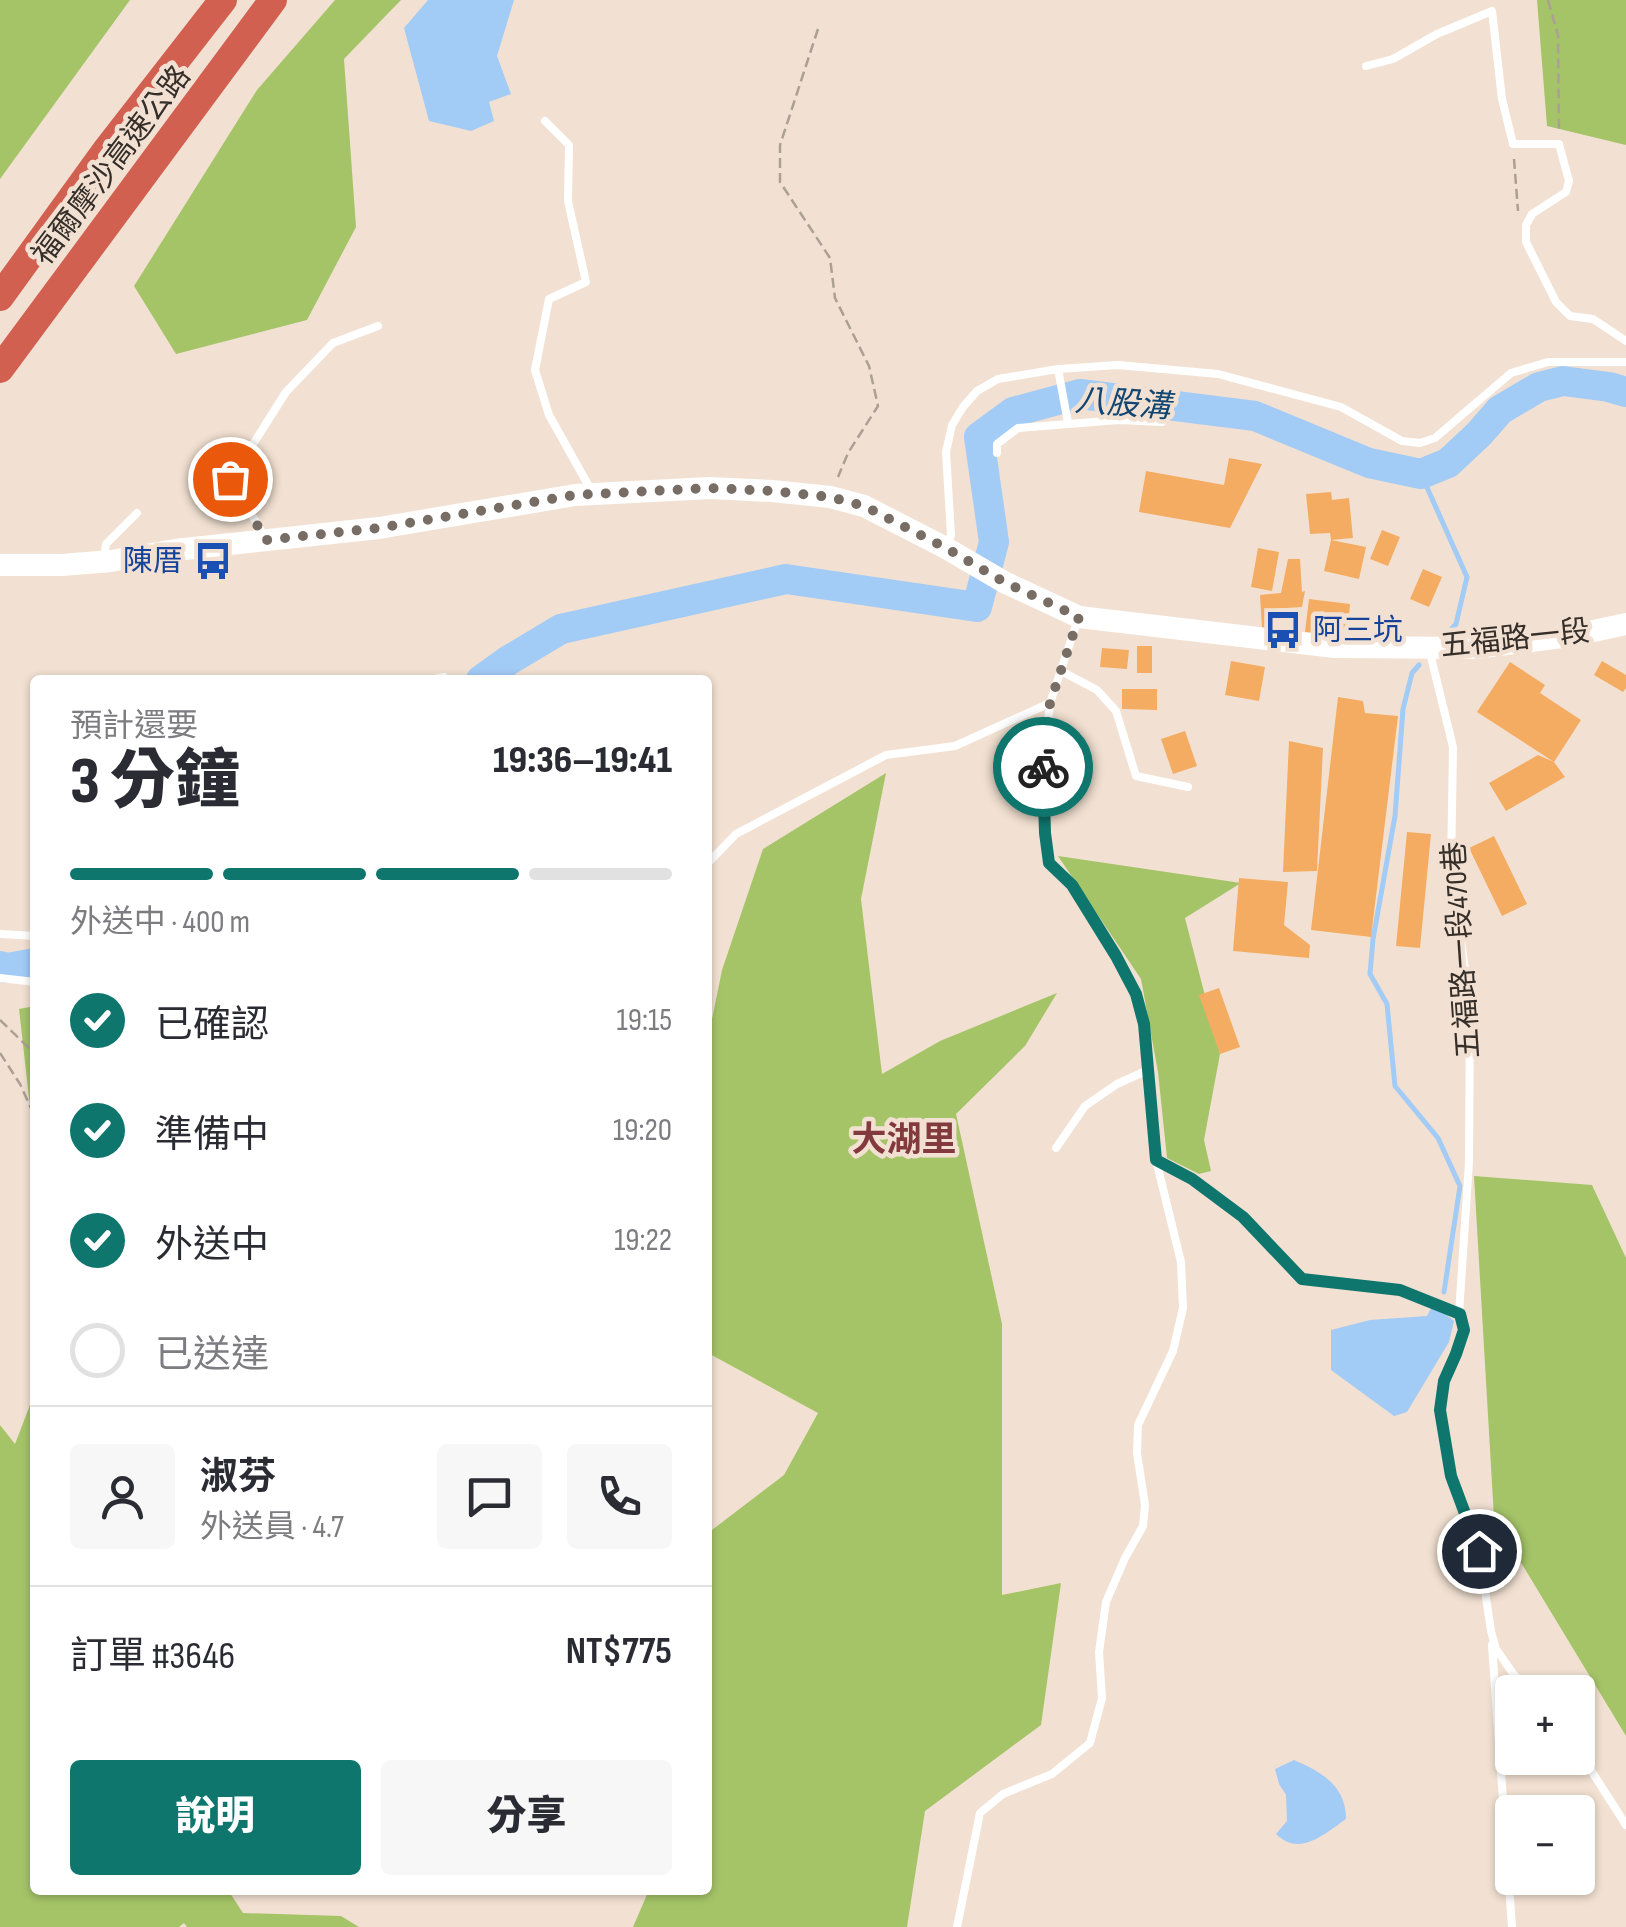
<!DOCTYPE html>
<html lang="zh-TW">
<head>
<meta charset="utf-8">
<style>
  body { margin:0; font-family:"Sofia Sans Condensed","Noto Sans TC",sans-serif; background:#f7f7f7; color:#2b2b33; height:100vh; display:flex; flex-direction:column; font-size:38px; white-space:nowrap }
  * { box-sizing:border-box; margin:0 }
  p { font-size:32px; color:#7c7c81 }
  .icon { flex:none; width:55px; height:55px; fill:none; stroke:currentColor; stroke-width:2; stroke-linecap:round; stroke-linejoin:round }
  .map { position:relative; flex:1; overflow:hidden }
  .drawer { position:absolute; left:30px; top:675px; width:682px; height:1220px; display:flex; flex-direction:column; background:#fff; border-radius:10px; box-shadow:0 2px 8px #0004 }
  .drawer>* { flex:none }
  .fabs { position:absolute; left:1495px; top:1675px; display:grid; gap:20px }
  .fabs a { display:grid; place-items:center; width:100px; height:100px; border-radius:10px; background:#fff; box-shadow:0 2px 8px #0004; font-size:50px }
  .pin { position:absolute; display:grid; place-items:center; width:85px; height:85px; color:#fff; margin:-42px; border:5px solid #fff; border-radius:50%; box-shadow:0 2px 10px #0007 }
  .courier { position:absolute; display:grid; place-items:center; width:100px; height:100px; margin:-50px; border:8px solid #0f766e; border-radius:50%; background:#fff; color:#222; box-shadow:0 2px 12px #0007 }
  .overview em { font-style:normal; font-weight:800 }
  .overview div { display:flex; flex-direction:column-reverse }
  .overview { display:flex; align-items:center; justify-content:space-between; height:170px; padding:0 40px }
  h1 { font-size:65px; font-weight:800; line-height:75px }
  .bar { display:grid; grid-template-columns:repeat(4,1fr); gap:15px 10px; align-content:center; height:120px; padding:0 40px }
  .bar i { height:12px; border-radius:8px; background:#e1e1e2 }
  .bar .current { background:#0f766e }
  .bar p { grid-column:span 4 }
  .line { display:flex; align-items:center; gap:25px; padding:0 40px; border-top:2px solid #e1e1e2 }
  .line div { flex:1 }
  .round { display:grid; place-items:center; flex:none; width:105px; height:105px; border-radius:10px; background:#f7f7f7 }
  ol { padding:0 40px; list-style:none }
  li { display:flex; align-items:center; gap:30px; height:110px }
  li p { margin-inline-start:auto }
  li .icon { padding:10px; border-radius:50%; background:#0f766e; color:#fff; stroke-width:4 }
  li:last-child { color:#7c7c81 }
  li i { width:55px; height:55px; border:5px solid #e1e1e2; border-radius:50% }
  .primary-button { display:flex; gap:20px; margin-top:auto; padding:20px 40px }
  .primary-button a { flex:1; height:115px; border-radius:10px; background:#0f766e; color:#fff; font-size:40px; font-weight:800; line-height:115px; text-align:center }
  .primary-button a+a { background:#f7f7f7; color:#2b2b33 }
  .map>svg:first-child { display:block }
  .forest { fill:#a5c468 }
  .water { fill:#a2cbf6 }
  .lines { fill:none; stroke-linecap:round; stroke-linejoin:round }
  .stream { stroke:#a2cbf6; stroke-width:5 }
  .river { stroke:#a2cbf6; stroke-width:30 }
  .building { fill:#f4ac62 }
  .path { stroke:#ac9f93; stroke-width:2.5; stroke-dasharray:10 5; stroke-linecap:butt }
  .lane { stroke:#fff; stroke-width:8 }
  .secondary { stroke:#fff; stroke-width:22 }
  .highway { stroke:#d26051; stroke-width:28 }
  .done { stroke:#776d64; stroke-width:10; stroke-dasharray:0 18 }
  .route { stroke:#0f766e; stroke-width:12 }
  .labels { text-anchor:middle; stroke-width:9; stroke-linejoin:round; paint-order:stroke }
  .street-label { font-size:30px; fill:#352e29; stroke:#f2e1d2 }
  .transit-label { font-size:30px; fill:#164399; stroke:#f2e1d2; text-anchor:end }
  .water-label { font-size:32px; font-style:italic; fill:#124672; stroke:#f2e1d2 }
  .quarter-label { font-size:35px; font-weight:bold; fill:#823a3e; stroke:#f2e1d2 }
</style>
</head>
<body>
<div class="map">
<svg width="1626" height="1927" viewBox="0 0 1626 1927">
  <rect width="100%" height="100%" fill="#f2e1d2"/>
  <path class="forest" d="M0,0h130l-130,179z
    M335,0h66l-57,59 12,168 -49,93 -131,34 -42,-68 123,-196z
    M1537,0h89v145l-79,-19z
    M886,773l-25,126 21,175 58,-33 117,-48 -32,53 -69,68 46,210v271l59,-12 -20,142 -116,86 -18,116h-274l16,-37h59v-357l76,-58 34,-62 -110,-60v-314l14,-69 41,-121z
    M1058,856l183,27 -56,35 35,136 -16,86 7,31 -12,3 -32,-16 -9,-86 -17,-93z
    M35,1006v145l-16,-142z
    M1474,1176l118,9 34,73v478l-132,-218z
    M35,1392v498h193l15,23 98,3 18,11h-172l-3,-4 -5,4h-179v-502l15,19z"/>
  <path class="water" d="M428,0h86l-17,56 14,38 -22,8 5,19 -23,10 -42,-10 -25,-93z
    M1433,1304l21,17 -5,21 -42,70 -13,4 -63,-46v-40l39,-10 57,-4z
    M1294,1760c28,12 52,26 52,59 -23,16 -46,38 -70,15l11,-13 -1,-26 -7,-11 -4,-15z"/>
  <g class="lines">
    <path class="stream" d="M1421,474l46,103 -11,47 -13,15
      M1419,665l-7,8 -9,36 -8,107 -22,123 -3,35 17,30 8,82 43,52 22,48 -16,106"/>
    <path class="river" d="M481,680l28,-20 52,-31 225,-50 191,28 17,-65 -15,-105 34,-25 67,-18 175,22 114,47 52,11 27,-11 31,-29 21,-24 39,-23 24,-6 46,6 17,5
      M0,966l7,2 28,-5"/>
  </g>
  <path class="building" d="M1229,458l33,6 -32,64 -91,-16 7,-41 78,14z
    M1331,492l1,8 17,-2 4,40 -22,2 -1,-7 -20,1 -4,-40z
    M1382,530l18,7 -12,29 -18,-7z
    M1331,540l35,7 -7,32 -35,-8z
    M1258,548l21,4 -7,39 -21,-4z
    M1288,559h12l2,33 3,-1 -3,16 -33,2 1,18 -8,1 -2,-33 21,-2z
    M1423,569l19,8 -13,30 -19,-8z
    M1309,599l41,5 -2,24 -29,-3 -1,8 -13,-1z
    M1137,646h15v27h-15z
    M1102,648l27,2 -2,19 -27,-2z
    M1231,661l34,6 -6,34 -34,-6z
    M1602,661l24,14v13l-3,4 -29,-17z
    M1510,662l35,23 -5,8 41,27 -27,42 -77,-50z
    M1122,689h35v21l-35,-1z
    M1338,697l25,4 2,12 33,3 -27,221 -60,-7z
    M1185,731l12,35 -24,8 -12,-35z
    M1289,741l34,7 -6,123 -34,1z
    M1538,755l16,7 11,15 -59,34 -17,-28z
    M1407,832l24,2 -11,114 -24,-2z
    M1494,836l33,68 -25,12 -33,-68z
    M1239,878l49,4 -4,43 26,20 -1,13 -76,-7z
    M1219,988l21,59 -20,7 -21,-59z"/>
  <g class="lines">
    <path class="path" d="M1548,0l10,35 1,97
      M818,29l-38,116v37l50,76 5,40 34,68 9,40 -30,47 -10,24
      M1514,159l4,52
      M0,1020l35,34
      M0,1053l20,31 15,33"/>
    <path class="lane" d="M1366,66l27,-7 44,-25 55,-23 10,88 11,45h46l10,37 -3,11 -34,22 -6,11v17l30,60 14,14 23,3 33,22
      M545,121l24,24 -1,56 18,81 -37,17 -14,71 14,45 42,75
      M1058,369l10,54
      M997,453v-9l21,-16 101,-8 43,2
      M264,536l-33,-57 55,-87 47,-49 45,-17
      M948,543l3,-8 -5,-83 6,-27 11,-18 14,-16 21,-12 60,-10 60,-4 100,9 123,33 61,34 18,2 15,-5 76,-65 37,-11h78
      M104,557l2,-13 31,-31
      M1430,653l23,94 -2,123 19,135 -1,157 -10,152
      M1061,671l36,19 19,21 20,65 52,11
      M430,680l14,-3
      M708,863l28,-29 150,-79 69,-9 95,-43
      M0,934l35,2
      M0,978l35,4
      M1056,1148l29,-42 32,-22 31,-14
      M1156,1160l36,19 51,38 59,62 98,11 59,24 5,16 -8,25 -12,26 -4,29 5,35 6,31 28,75 12,80 5,18 18,26 18,17
      M1492,1645l20,282
      M1578,1750l48,75
      M957,1927l23,-114 23,-19 49,-20 38,-31 12,-45 -3,-46 7,-50 19,-44 18,-32 2,-21 -8,-52 1,-28 35,-74 10,-43 -2,-46 -25,-102 -12,-136 -7,-30 -21,-38 -45,-71 -22,-22 -4,-30 -2,-70 7,-60 28,-84"/>
    <path class="secondary" d="M0,565h62l49,-4 64,-11 204,-22 196,-33 135,-7 62,3 58,6 34,9 82,42 58,34 75,35 256,30 140,1 95,-12 56,-12"/>
    <path class="highway" d="M0,297l107,-148 116,-149
      M0,369l273,-369"/>
  </g>
  <g class="lines">
    <path class="done" d="M230,479l36,61 113,-12 196,-33 135,-7 62,3 58,6 34,9 82,42 58,34 75,35 -29,86 -7,64"/>
    <path class="route" d="M1043,767l2,66 4,30 23,22 44,71 20,38 8,30 12,136 36,19 51,38 59,62 98,11 60,24 4,16 -8,24 -12,27 -4,29 11,66 28,75"/>
  </g>
  <defs>
    <g id="bus-bare" transform="scale(3)"><path d="M-5-6H5V4H4V6H2V4H-2V6H-4V4H-5ZM-3.5-4V0h7V-4ZM-3.5 1.2v1.5H-2V1.2ZM2 1.2v1.5H3.5V1.2Z" fill="#1a4fb4" stroke="#f2e1d2" stroke-width="2.5" paint-order="stroke"/></g>
  </defs>
  <g fill-rule="evenodd">
    <use href="#bus-bare" x="213" y="561"/>
    <use href="#bus-bare" x="1283" y="630"/>
  </g>
  <g class="labels">
    <g class="street-label">
      <text transform="translate(111 165) rotate(-53)" y="10">福爾摩沙高速公路</text>
      <text transform="translate(1515 638) rotate(-6)" y="10">五福路一段</text>
      <text transform="translate(1461 950) rotate(-94)" y="10">五福路一段470巷</text>
    </g>
    <g class="transit-label">
      <text x="183" y="571">陳厝</text>
      <text x="1313" y="640" text-anchor="start">阿三坑</text>
    </g>
    <g class="water-label">
      <text transform="translate(1123 403) rotate(4)" y="11">八股溝</text>
    </g>
    <g class="quarter-label">
      <text x="904" y="1151">大湖里</text>
    </g>
  </g>
</svg>
<div class="fabs">
<a>+</a>
<a>−</a>
</div>
<div class="pin" style="left:230px;top:479px;background:#ea580c"><svg class="icon" aria-label="bag" viewBox="0 0 24 24"><path d="M5 8h14l-1 12H6zM9 8a3 3 0 0 1 6 0"/></svg></div>
<div class="pin" style="left:1479px;top:1551px;background:#1f2937"><svg class="icon" aria-label="home" viewBox="0 0 24 24"><path d="M3 11l9-7 9 7M6 9v11h12V9"/></svg></div>
<div class="courier" style="left:1043px;top:767px"><svg class="icon" aria-label="bike" viewBox="0 0 24 24"><circle cx="6" cy="16" r="4"/><circle cx="18" cy="16" r="4"/><path d="M6 16l4-8h5l3 8M10 8l3 8H6M13 5h3"/></svg></div>
<section class="drawer">
<div class="overview"><div><h1>3 分鐘</h1><p>預計還要</p></div><em>19:36–19:41</em></div>
<div class="bar"><i class="current"></i><i class="current"></i><i class="current"></i><i></i><p>外送中 · 400 m</p></div>
<ol>
<li><svg class="icon" aria-label="check" viewBox="0 0 24 24"><path d="M5 12l5 5 9-10"/></svg>已確認<p>19:15</p></li>
<li><svg class="icon" aria-label="check" viewBox="0 0 24 24"><path d="M5 12l5 5 9-10"/></svg>準備中<p>19:20</p></li>
<li><svg class="icon" aria-label="check" viewBox="0 0 24 24"><path d="M5 12l5 5 9-10"/></svg>外送中<p>19:22</p></li>
<li><i></i>已送達</li>
</ol>
<div class="line" style="height:180px"><a class="round"><svg class="icon" aria-label="person" viewBox="0 0 24 24"><circle cx="12" cy="8" r="4"/><path d="M4 21q1-7 8-7t8 7"/></svg></a><div><b>淑芬</b><p>外送員 · 4.7</p></div><a class="round"><svg class="icon" aria-label="chat" viewBox="0 0 24 24"><path d="M4 5h16v11H9l-5 4z"/></svg></a><a class="round"><svg class="icon" aria-label="phone" viewBox="0 0 24 24"><path d="M5 4h4l2 5-3 2q2 4 5 5l2-3 5 2v4C11 20 4 13 5 4z"/></svg></a></div>
<div class="line" style="height:130px"><div>訂單 #3646</div><b>NT$775</b></div>
<div class="primary-button"><a>說明</a><a>分享</a></div>
</section>
</div>
</body>
</html>
